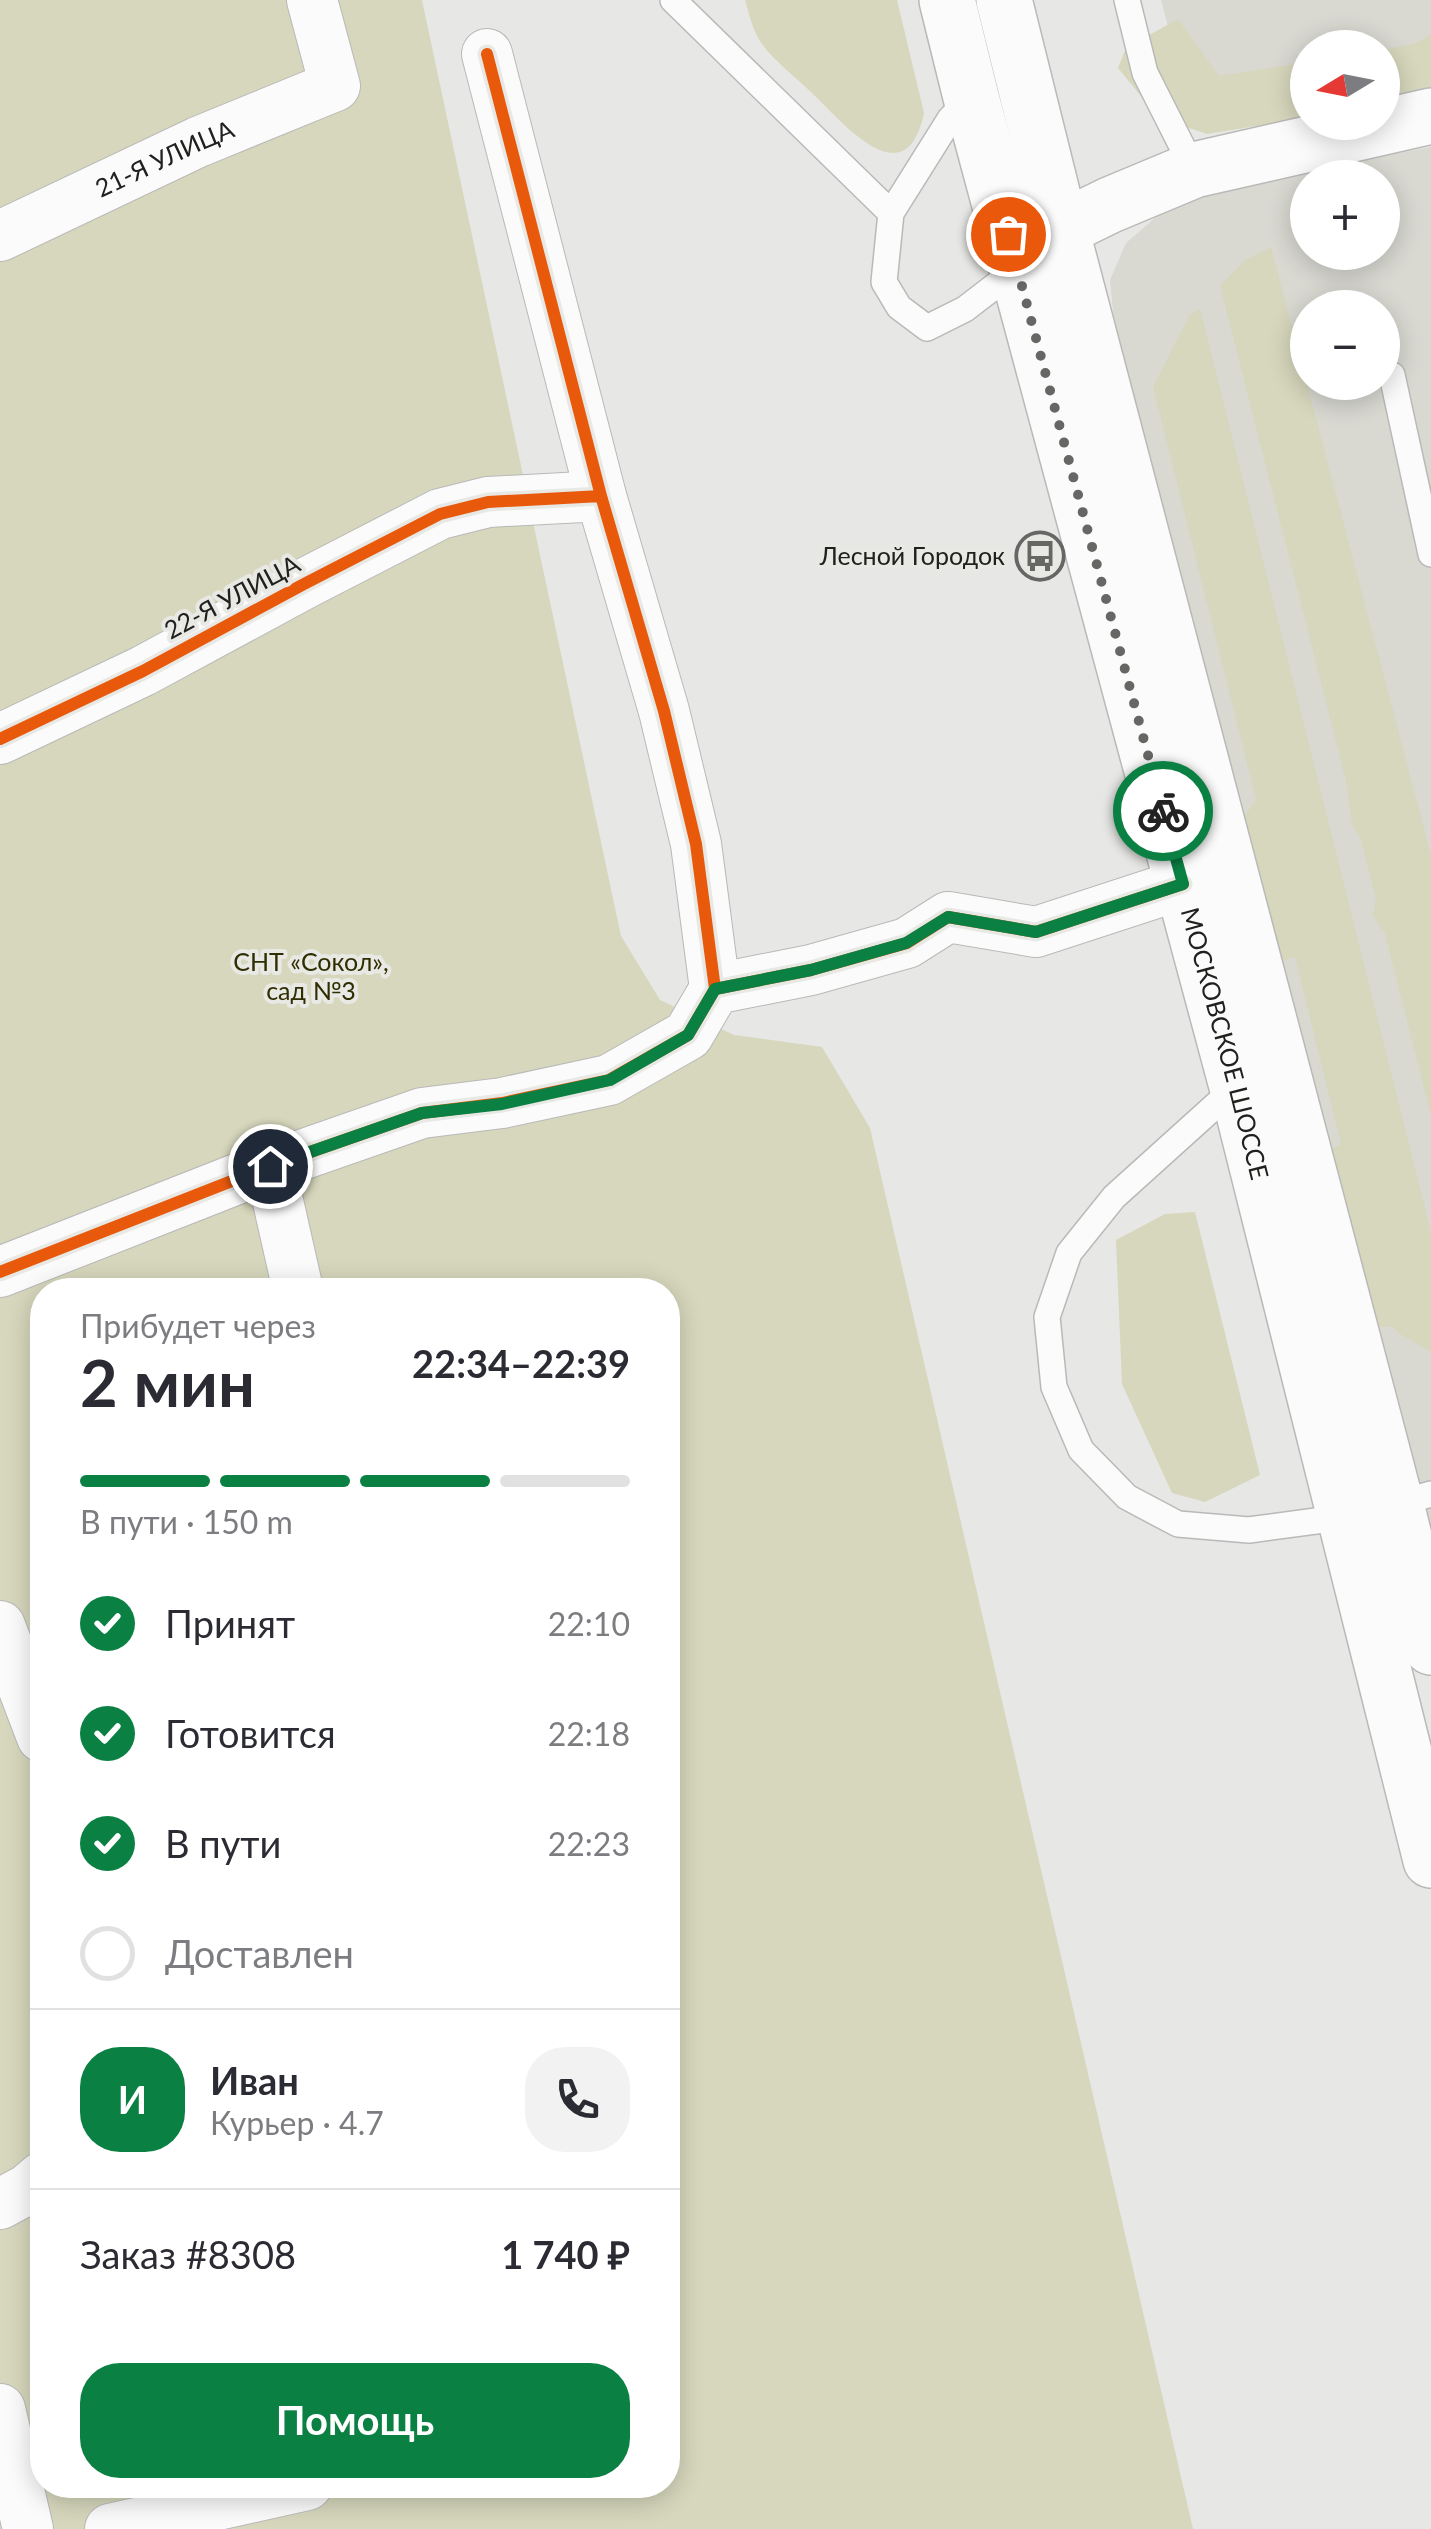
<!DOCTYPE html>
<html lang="ru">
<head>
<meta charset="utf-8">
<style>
  body { margin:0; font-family:Lato,sans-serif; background:#f2f2f3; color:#2b2b33; height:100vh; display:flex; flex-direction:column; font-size:38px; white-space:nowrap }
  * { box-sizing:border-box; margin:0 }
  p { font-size:32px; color:#7c7c81 }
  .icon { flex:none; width:55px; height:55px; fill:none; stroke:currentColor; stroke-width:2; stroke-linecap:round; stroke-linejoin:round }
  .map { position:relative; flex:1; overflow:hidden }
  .panel { position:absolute; left:30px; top:1278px; width:650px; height:1220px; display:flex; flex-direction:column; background:#fff; border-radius:40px; box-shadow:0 5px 25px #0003 }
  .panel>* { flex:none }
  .needle { width:65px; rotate:260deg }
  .controls { position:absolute; left:1290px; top:30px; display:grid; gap:20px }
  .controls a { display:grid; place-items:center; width:110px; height:110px; border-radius:50%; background:#fff; box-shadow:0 5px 25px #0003; font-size:50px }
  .pin { position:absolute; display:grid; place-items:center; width:85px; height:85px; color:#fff; margin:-42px; border:5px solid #fff; border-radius:50%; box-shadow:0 2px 10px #0007 }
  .courier { position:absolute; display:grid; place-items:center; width:100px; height:100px; margin:-50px; border:8px solid #0b8043; border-radius:50%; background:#fff; color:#222; box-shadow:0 2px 12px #0007 }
  .overview em { font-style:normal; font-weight:700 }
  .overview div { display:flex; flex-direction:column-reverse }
  .overview { display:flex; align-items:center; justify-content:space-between; height:170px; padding:0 50px }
  h1 { font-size:65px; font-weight:700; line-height:75px }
  .bar { display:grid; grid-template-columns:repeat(4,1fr); gap:15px 10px; align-content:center; height:120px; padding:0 50px }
  .bar i { height:12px; border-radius:8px; background:#e1e1e2 }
  .bar .on { background:#0b8043 }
  .bar p { grid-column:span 4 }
  .line { display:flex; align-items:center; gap:25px; padding:0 50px; border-top:2px solid #e1e1e2 }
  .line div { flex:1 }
  .round { display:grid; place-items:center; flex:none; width:105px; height:105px; border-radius:40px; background:#f2f2f3 }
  ol { padding:0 50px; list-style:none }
  li { display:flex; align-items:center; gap:30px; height:110px }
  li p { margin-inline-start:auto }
  li .icon { padding:10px; border-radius:50%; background:#0b8043; color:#fff; stroke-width:4 }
  li:last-child { color:#7c7c81 }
  li i { width:55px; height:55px; border:5px solid #e1e1e2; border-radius:50% }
  .button { display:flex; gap:20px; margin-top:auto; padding:20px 50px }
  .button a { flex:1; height:115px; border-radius:40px; background:#0b8043; color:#fff; font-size:40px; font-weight:700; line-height:115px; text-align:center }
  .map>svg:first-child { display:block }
  .built { fill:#d9d9d2; fill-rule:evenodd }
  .green { fill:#d6d7bc; fill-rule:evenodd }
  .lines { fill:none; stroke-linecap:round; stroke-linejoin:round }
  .lane-casing { stroke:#b9b9b8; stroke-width:28 }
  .street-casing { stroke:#b9b9b8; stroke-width:52 }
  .secondary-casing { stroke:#b9b9b8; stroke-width:58 }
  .primary-casing { stroke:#b9b9b8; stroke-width:58 }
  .lane { stroke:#fbfbfb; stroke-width:25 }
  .street { stroke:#fbfbfb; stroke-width:50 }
  .secondary { stroke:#fbfbfb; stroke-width:55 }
  .primary { stroke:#fbfbfb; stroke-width:55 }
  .cycleway-casing { stroke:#e8e8e5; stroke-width:19 }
  .cycleway { stroke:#e8590c; stroke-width:12 }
  .done { stroke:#666664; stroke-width:10; stroke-dasharray:0 18 }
  .route { stroke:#0b8043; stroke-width:12 }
  .labels { text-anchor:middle; stroke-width:8; stroke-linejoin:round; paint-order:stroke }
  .street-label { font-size:25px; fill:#20201e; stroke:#e8e8e5 }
  .poi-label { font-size:25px; fill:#20201e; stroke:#e8e8e5; text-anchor:end }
  .park-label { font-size:25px; fill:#2f2e00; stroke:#e8e8e5 }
</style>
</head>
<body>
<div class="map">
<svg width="1431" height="2529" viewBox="0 0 1431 2529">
  <rect width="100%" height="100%" fill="#e7e7e6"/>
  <path class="built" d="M1161,0h270v84l-48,11 -1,-47h-74l-1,63 -116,2z
    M1431,147v1390l-316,-1205 -5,-52 16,-37 36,-31 51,-24zM1308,178h74v74h-74zM1308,308h74v74h-74z"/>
  <path class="green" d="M0,0h422l199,936 39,64 74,35 88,12 48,81 323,1401h-1193zM42,1290h626v1195h-626z
    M745,0h152l27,113c-18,86 -80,11 -111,-19 -15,-15 -39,-33 -51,-50 -9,-12 -13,-30 -17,-44z
    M1178,19l41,57 88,-14v56l-100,16 -48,-16 -41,-50 8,-20z
    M1431,35v84l-2,3 -43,-38 -3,1 -1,-35 31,-6z
    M1271,247l160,608v261l-47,-186h-2l-9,-15 3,-16 -16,-62 -8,-12 -6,-44 -126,-495 25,-26z
    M1200,309l231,923v120l-31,-18 -7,-7h-28l-40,-175 16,-8 -46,-187 -19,6 -44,-130 24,-33 -103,-413 37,-73z
    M1195,1212l65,263 -55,27 -33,-9 -50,-109 -6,-144 49,-26z"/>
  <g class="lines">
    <g class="lane-casing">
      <path id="lane" d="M673,0l218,213
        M1127,0l18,73 49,97
        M971,97l-21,22 -59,94 -7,69 15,25 28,21 38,-19 52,-40
        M1392,375l39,179
        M1237,1086l-123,111 -45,56 -22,64 7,70 27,63 46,47 51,27 71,6 97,-13
        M1396,1504l35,-10"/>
    </g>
    <g class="street-casing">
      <g id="street">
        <path d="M487,54l114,442"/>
        <path id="s1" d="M0,236l198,-94 137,-56 -23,-86"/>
        <path d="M0,739l143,-68 161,-87 136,-70 48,-12 113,-6 63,215 32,133 19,145"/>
        <path d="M270,1166l28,124"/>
        <path d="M0,1272l270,-106 152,-53 80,-10 107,-23 79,-45 27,-46 96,-19 96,-27 41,-26 88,15 147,-48"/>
        <path d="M0,1626l42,111"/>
        <path d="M0,2204l28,-15 14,-12"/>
        <path d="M0,2409l28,120"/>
        <path d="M110,2529l197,-44"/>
      </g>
    </g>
    <g class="secondary-casing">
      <path id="secondary" d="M1061,229l49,-24 84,-35 237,-54"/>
    </g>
    <g class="primary-casing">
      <g id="primary">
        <path id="s2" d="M947,0l24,97 266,989 194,774"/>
        <path d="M1004,0l57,229 335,1275 35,143"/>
      </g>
    </g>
    <use href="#lane" class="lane"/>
    <use href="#street" class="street"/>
    <use href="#secondary" class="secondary"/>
    <use href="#primary" class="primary"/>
    <g class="cycleway-casing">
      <path id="cycleway" d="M487,54l114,442
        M0,739l143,-68 161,-87 136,-70 48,-12 113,-6 63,215 32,133 19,145
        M0,1272l270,-106 152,-53 80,-10 107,-23 79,-45 27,-46 96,-19 96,-27 41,-26 88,15 147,-48"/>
    </g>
    <use href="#cycleway" class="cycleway"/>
  </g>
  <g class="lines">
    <path class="done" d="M1008,234l155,577"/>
    <path class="route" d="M270,1166l152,-53 80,-9 108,-24 78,-45 27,-46 96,-19 95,-27 42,-26 88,15 147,-48 -20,-73"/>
  </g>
  <defs>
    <g id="bus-ring" transform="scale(2.5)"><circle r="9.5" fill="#e8e8e5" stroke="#666664" stroke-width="1.5"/><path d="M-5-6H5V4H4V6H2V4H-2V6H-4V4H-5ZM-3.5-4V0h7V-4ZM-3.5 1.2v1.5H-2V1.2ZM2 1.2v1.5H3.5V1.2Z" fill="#666664"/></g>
  </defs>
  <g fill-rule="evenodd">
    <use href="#bus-ring" x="1040" y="556"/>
  </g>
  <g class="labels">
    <g class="street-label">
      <text dy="9" stroke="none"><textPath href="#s1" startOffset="182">21-Я УЛИЦА</textPath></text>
      <text transform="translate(232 597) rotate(-28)" y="9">22-Я УЛИЦА</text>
      <text dy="9" stroke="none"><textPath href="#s2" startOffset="1080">МОСКОВСКОЕ ШОССЕ</textPath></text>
    </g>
    <g class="poi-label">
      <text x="1005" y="565">Лесной Городок</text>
    </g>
    <g class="park-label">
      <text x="311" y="971">СНТ «Сокол»,<tspan x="311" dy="29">сад №3</tspan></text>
    </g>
  </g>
</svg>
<div class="controls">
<a><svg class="needle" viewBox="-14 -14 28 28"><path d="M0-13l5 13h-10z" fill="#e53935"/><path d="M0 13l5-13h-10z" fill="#7c7c81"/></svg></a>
<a>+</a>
<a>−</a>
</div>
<div class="pin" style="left:1008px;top:234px;background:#ea580c"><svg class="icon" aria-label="bag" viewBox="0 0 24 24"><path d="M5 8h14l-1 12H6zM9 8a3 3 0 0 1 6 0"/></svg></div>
<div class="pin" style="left:270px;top:1166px;background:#1f2937"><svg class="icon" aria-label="home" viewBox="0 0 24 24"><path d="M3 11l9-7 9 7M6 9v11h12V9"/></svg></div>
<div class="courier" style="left:1163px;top:811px"><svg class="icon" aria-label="bike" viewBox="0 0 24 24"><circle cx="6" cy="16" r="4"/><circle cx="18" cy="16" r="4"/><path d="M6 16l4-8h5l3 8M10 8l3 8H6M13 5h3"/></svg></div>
<section class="panel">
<div class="overview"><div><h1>2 мин</h1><p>Прибудет через</p></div><em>22:34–22:39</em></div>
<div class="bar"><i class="on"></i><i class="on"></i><i class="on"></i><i></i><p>В пути · 150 m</p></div>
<ol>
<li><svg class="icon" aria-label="check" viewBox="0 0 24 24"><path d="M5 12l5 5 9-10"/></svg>Принят<p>22:10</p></li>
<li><svg class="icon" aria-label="check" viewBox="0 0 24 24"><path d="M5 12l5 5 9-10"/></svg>Готовится<p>22:18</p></li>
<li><svg class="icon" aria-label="check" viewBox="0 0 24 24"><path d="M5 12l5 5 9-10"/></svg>В пути<p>22:23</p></li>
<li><i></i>Доставлен</li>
</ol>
<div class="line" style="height:180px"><b class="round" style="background:#0b8043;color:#fff">И</b><div><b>Иван</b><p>Курьер · 4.7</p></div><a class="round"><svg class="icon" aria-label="phone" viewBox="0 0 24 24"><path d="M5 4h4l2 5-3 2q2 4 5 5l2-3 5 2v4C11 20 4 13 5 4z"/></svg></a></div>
<div class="line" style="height:130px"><div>Заказ #8308</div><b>1 740 ₽</b></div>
<div class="button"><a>Помощь</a></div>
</section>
</div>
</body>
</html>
